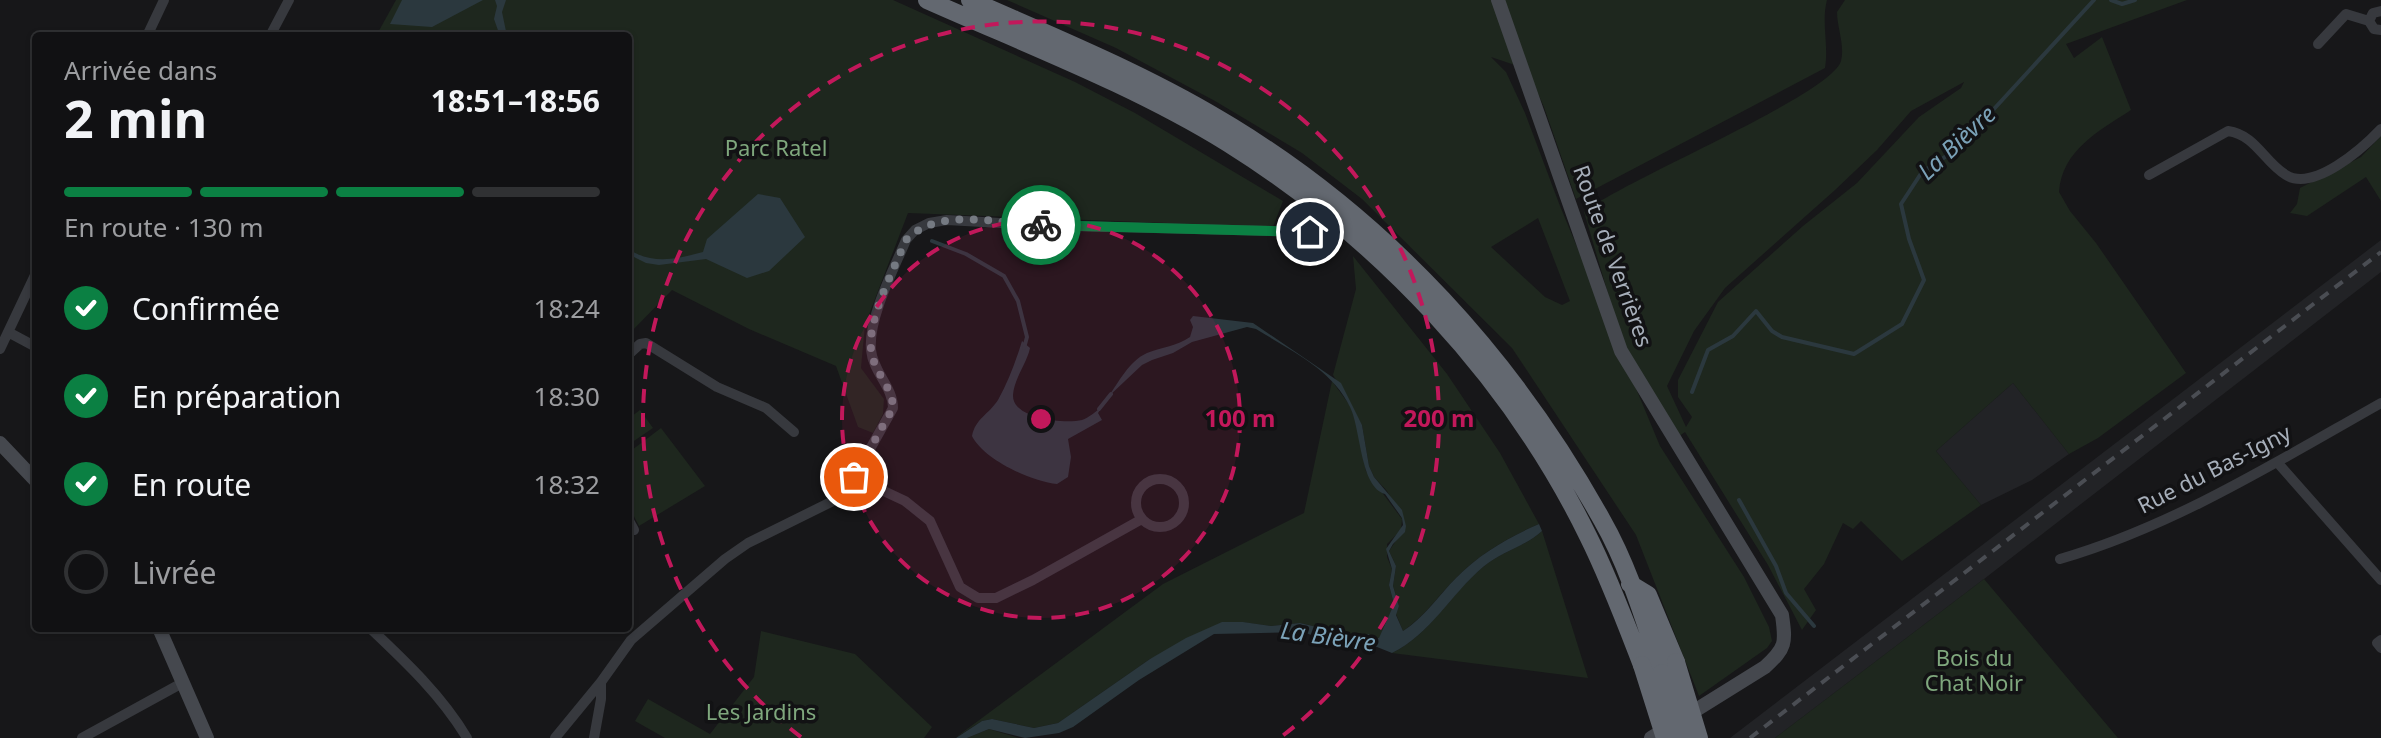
<!DOCTYPE html>
<html lang="fr">
<head>
<meta charset="utf-8">
<style>
  body { margin:0; font-family:"Noto Sans",sans-serif; background:#1e1f21; color:#f1f3f6; height:100vh; display:flex; flex-direction:column; font-size:30px; white-space:nowrap }
  * { box-sizing:border-box; margin:0 }
  p { font-size:26px; color:#9c9da0 }
  .icon { flex:none; width:44px; height:44px; fill:none; stroke:currentColor; stroke-width:2; stroke-linecap:round; stroke-linejoin:round }
  .map { position:relative; flex:1; overflow:hidden }
  .sheet { position:absolute; left:32px; top:32px; width:600px; height:600px; display:flex; flex-direction:column; background:#111113; border-radius:8px; box-shadow:0 2px 6px #0004,0 0 0 2px #303133 }
  .sheet>* { flex:none }
  .pin { position:absolute; display:grid; place-items:center; width:68px; height:68px; color:#fff; margin:-34px; border:4px solid #fff; border-radius:50%; box-shadow:0 2px 8px #0007 }
  .courier { position:absolute; display:grid; place-items:center; width:80px; height:80px; margin:-40px; border:6px solid #0b8043; border-radius:50%; background:#fff; color:#222; box-shadow:0 2px 10px #0007 }
  .headline em { font-style:normal; font-weight:700 }
  .headline div { display:flex; flex-direction:column-reverse }
  .headline { display:flex; align-items:center; justify-content:space-between; height:136px; padding:0 32px }
  h1 { font-size:52px; font-weight:700; line-height:60px }
  .bar { display:grid; grid-template-columns:repeat(4,1fr); gap:12px 8px; align-content:center; height:96px; padding:0 32px }
  .bar i { height:10px; border-radius:6px; background:#303133 }
  .bar .on { background:#0b8043 }
  .bar p { grid-column:span 4 }
  ol { padding:0 32px; list-style:none }
  li { display:flex; align-items:center; gap:24px; height:88px }
  li p { margin-inline-start:auto }
  li .icon { padding:8px; border-radius:50%; background:#0b8043; color:#fff; stroke-width:4 }
  li:last-child { color:#9c9da0 }
  li i { width:44px; height:44px; border:4px solid #303133; border-radius:50% }
  .map>svg:first-child { display:block }
  .built { fill:#222326 }
  .green { fill:#1e271e; fill-rule:evenodd }
  .water { fill:#2b383e }
  .lines { fill:none; stroke-linecap:round; stroke-linejoin:round }
  .stream { stroke:#2b383e; stroke-width:4 }
  .street { stroke:#37393e; stroke-width:10 }
  .secondary { stroke:#45484e; stroke-width:14 }
  .highway { stroke:#636870; stroke-width:18 }
  .rail { stroke:#4a4d53; stroke-width:4; stroke-dasharray:10 8; stroke-linecap:butt }
  .highway-bridge { stroke:#636870; stroke-width:18 }
  .done { stroke:#757a82; stroke-width:8; stroke-dasharray:0 14.4 }
  .route { stroke:#0b8043; stroke-width:10 }
  .ring { fill:none; stroke:#c2185b; stroke-width:4; stroke-dasharray:14 10 }
  .labels { text-anchor:middle; stroke-width:7; stroke-linejoin:round; paint-order:stroke }
  .park-label { font-size:22px; fill:#7fa77d; stroke:#121214 }
  .street-label { font-size:22px; fill:#a7afba; stroke:#121214 }
  .water-label { font-size:24px; font-style:italic; fill:#7ba2b8; stroke:#121214 }
  .centre { fill:#c2185b; stroke:#121214; stroke-width:4 }
  .ring-label { font-size:24px; text-anchor:middle; font-weight:bold; fill:#c2185b; stroke:#121214; stroke-width:7; stroke-linejoin:round; paint-order:stroke }
</style>
</head>
<body>
<div class="map">
<svg width="2381" height="738" viewBox="0 0 2381 738">
  <rect width="100%" height="100%" fill="#171719"/>
  <path class="built" d="M2381,240v32l-397,307 -209,159h-45z
    M2013,383l56,71 -37,26 -51,25 -45,-54z"/>
  <path class="green" d="M396,0h497l182,82 60,31 148,88 -10,26 -365,-14 -43,112 -4,43 23,31 -1,15 -10,19 -15,-6 -22,-61 -87,-37 -77,-39 -44,45v-299h-252z
    M1007,0h820c-6,22 2,45 -2,68l-249,131 -32,-92 -17,-38 -36,-12 15,15 19,41 35,93 100,240 84,131 25,50 3,14 -5,7 -68,48 -63,-161 -124,-187 -150,-149 -60,-46 -87,-52 -99,-53zM1538,218l32,83 -8,4 -17,-8 -54,-50z
    M1845,0h342l-121,44 8,14 28,-21 29,73c-32,21 -69,40 -72,82l11,19 26,32 90,130 -88,65 -29,16 -56,-71 -77,68 45,54 -79,56 -41,-40 -8,8 -10,-6 -19,41 -20,25 12,21 -14,20 -34,-65 -83,-133 -7,5 -54,-89 -40,-136c40,-32 247,-117 257,-151 4,-15 -4,-34 -4,-49zM1964,82l-3,6 -42,29 -62,66 -54,43 -85,76 -40,78v17l14,20 -6,10 -19,-41 27,-55 31,-43 110,-98 42,-40 34,-39z
    M2381,136v65l-15,-24 -59,39 -17,-3 7,-9 3,-16 61,-31z
    M1353,256l94,118 53,79 39,71c-30,13 -60,30 -83,54 -18,18 -31,38 -53,53l-7,-17 3,-8 -6,-20 3,-20 -7,-15 17,-25 -19,-35 -13,-14 -5,-11 -7,-41 -29,-50 23,-86z
    M1332,381l19,26 6,18 9,46 36,48 -1,11 -14,14v13l5,12 -3,16 5,19 -15,35 -19,-4 -14,4 -29,-12 -17,-4 -29,3 -29,-4 -92,37 -92,64 -24,5 -42,-9 -10,2 -27,17 208,-154 141,-71z
    M640,410l13,18 -25,17v-26z
    M661,428l44,58 -66,40 -11,-21v-52z
    M1542,531l46,147 -196,-25c41,-20 60,-63 96,-90 17,-12 39,-18 54,-32z
    M1984,579l134,159h-343z
    M761,631l94,23 77,73 -8,11h-259l-30,-17 13,-22 62,35 44,-57z
    M989,729l30,9h-52z"/>
  <path class="water" d="M402,0h81l-51,27 -42,-3z
    M495,0h11l-4,12 5,24h-7l-6,-17 3,-13z
    M758,194l22,4 25,39 -36,34 -22,7 -41,-19 -47,6 -13,-2 -18,-9v-5c25,16 49,10 75,3l4,-13z
    M1193,316l60,7 88,60 21,42 7,41 5,11 28,33 4,16 -1,6 -12,12 -4,7 7,15 -3,20 6,20 -3,9 7,16c22,-14 35,-35 53,-53 23,-24 53,-41 83,-54l3,7c-16,15 -41,21 -59,36 -32,27 -52,67 -91,86l-20,-8 -33,2 -35,-15 -90,2 -75,46 -66,47 -14,6 -34,5 -36,-9 -22,9h-11l26,-17 10,-2 42,9 24,-5 92,-64 36,-21 36,-16h21l28,4 29,-3 17,4 29,12 23,-5 3,4h7l15,-34 -5,-19 3,-16 -6,-20 17,-24 -1,-7 -17,-24c-25,-7 -24,-65 -35,-87 -17,-37 -60,-57 -94,-78l-9,-2 -55,15 -19,11 -21,7 -10,5 -34,32c11,-15 21,-36 39,-44 15,-6 30,-7 43,-16l3,-10 -3,-7z
    M1022,341l8,7c-3,15 -16,31 -17,47 -1,24 51,29 69,25 7,-2 15,-10 20,-13l-4,6 4,7 -34,19 3,18 -3,20 -11,7c-26,-3 -73,-24 -85,-48 3,-17 17,-22 26,-36 10,-18 18,-39 24,-59z"/>
  <g class="lines">
    <path class="stream" d="M2111,0l11,4 13,-4
      M932,241l34,13 38,22 14,25 9,36 -3,11
      M1692,392l16,-42 25,-14 23,-25 16,20 10,6 72,17 48,-30 22,-44 -15,-41 -8,-35 21,-32 26,-17 23,-21 123,-134
      M1099,409l12,-15
      M1739,500l37,66 10,27 28,33"/>
    <path class="street" d="M2381,11l-8,2 -4,8 5,8 7,1
      M147,36l17,-36
      M270,36l19,-36
      M2318,44l28,-30 23,7
      M2149,175l79,-44c28,4 36,31 58,44 28,17 77,-27 95,-46
      M8,332l28,15
      M0,349l36,-76
      M628,355l12,-11 6,-1 71,44 49,21 28,24
      M2277,462l104,118
      M854,477l51,24 25,20 30,66 18,11h18l37,-18 109,-61
      M1136 503a24 24 0 1 1 48 0a24 24 0 1 1-48 0Z
      M628,519l6,11
      M2060,559c114,-33 218,-98 321,-156
      M370,628c36,34 72,68 97,110
      M2381,640l-4,3 4,5
      M82,738l102,-56
      M555,738l46,-56 30,-42 94,-81 23,-16 85,-42 18,-18 42,-75c0,-21 -20,-36 -22,-58 -3,-32 23,-81 35,-110l9,-10 14,-7 18,-3 87,5 276,7
      M594,738l7,-39v-17"/>
    <path class="secondary" d="M1498,0l123,351 161,264c4,28 4,33 -17,52l-114,71
      M0,443l36,38
      M159,628l48,110"/>
    <path class="highway" d="M927,0c101,45 207,85 301,143 150,94 282,233 360,393 21,42 37,85 54,129
      M970,0c88,39 180,76 262,127 157,96 281,233 370,393 27,47 43,102 60,153
      M1630,584l18,11 28,67"/>
    <path class="rail" d="M1750,738l631,-486"/>
    <path class="highway-bridge" d="M1676,662l23,76
      M1642,665l23,73
      M1662,673l21,65"/>
  </g>
  <g class="lines">
    <path class="done" d="M854,477l39,-69c0,-21 -20,-36 -22,-59 -3,-31 23,-80 35,-109 34,-34 92,-16 135,-15"/>
    <path class="route" d="M1041,225l269,7"/>
  </g>
  <circle cx="1041" cy="419" r="199" fill="#c2185b" fill-opacity=".12"/>
  <g class="ring">
    <circle cx="1041" cy="419" r="199"/>
    <path d="M801 737A398 398 0 1 1 1281 737"/>
  </g>
  <g class="labels">
    <g class="park-label">
      <text x="776" y="156">Parc Ratel</text>
      <text x="1974" y="666">Bois du<tspan x="1974" dy="25">Chat Noir</tspan></text>
      <text x="761" y="720">Les Jardins</text>
    </g>
    <g class="street-label">
      <text transform="translate(1613 256) rotate(70)" y="8">Route de Verrières</text>
      <text transform="translate(2214 469) rotate(-27)" y="8">Rue du Bas-Igny</text>
    </g>
    <g class="water-label">
      <text transform="translate(1957 143) rotate(-43)" y="8">La Bièvre</text>
      <text transform="translate(1328 637) rotate(8)" y="8">La Bièvre</text>
    </g>
  </g>
  <circle cx="1041" cy="419" r="12" class="centre"/>
  <g class="ring-label">
    <text x="1240" y="427">100 m</text>
    <text x="1439" y="427">200 m</text>
  </g>
</svg>
<div class="pin" style="left:854px;top:477px;background:#ea580c"><svg class="icon" aria-label="bag" viewBox="0 0 24 24"><path d="M5 8h14l-1 12H6zM9 8a3 3 0 0 1 6 0"/></svg></div>
<div class="pin" style="left:1310px;top:232px;background:#1f2937"><svg class="icon" aria-label="home" viewBox="0 0 24 24"><path d="M3 11l9-7 9 7M6 9v11h12V9"/></svg></div>
<div class="courier" style="left:1041px;top:225px"><svg class="icon" aria-label="bike" viewBox="0 0 24 24"><circle cx="6" cy="16" r="4"/><circle cx="18" cy="16" r="4"/><path d="M6 16l4-8h5l3 8M10 8l3 8H6M13 5h3"/></svg></div>
<section class="sheet">
<div class="headline"><div><h1>2 min</h1><p>Arrivée dans</p></div><em>18:51–18:56</em></div>
<div class="bar"><i class="on"></i><i class="on"></i><i class="on"></i><i></i><p>En route · 130 m</p></div>
<ol>
<li><svg class="icon" aria-label="check" viewBox="0 0 24 24"><path d="M5 12l5 5 9-10"/></svg>Confirmée<p>18:24</p></li>
<li><svg class="icon" aria-label="check" viewBox="0 0 24 24"><path d="M5 12l5 5 9-10"/></svg>En préparation<p>18:30</p></li>
<li><svg class="icon" aria-label="check" viewBox="0 0 24 24"><path d="M5 12l5 5 9-10"/></svg>En route<p>18:32</p></li>
<li><i></i>Livrée</li>
</ol>
</section>
</div>
</body>
</html>
